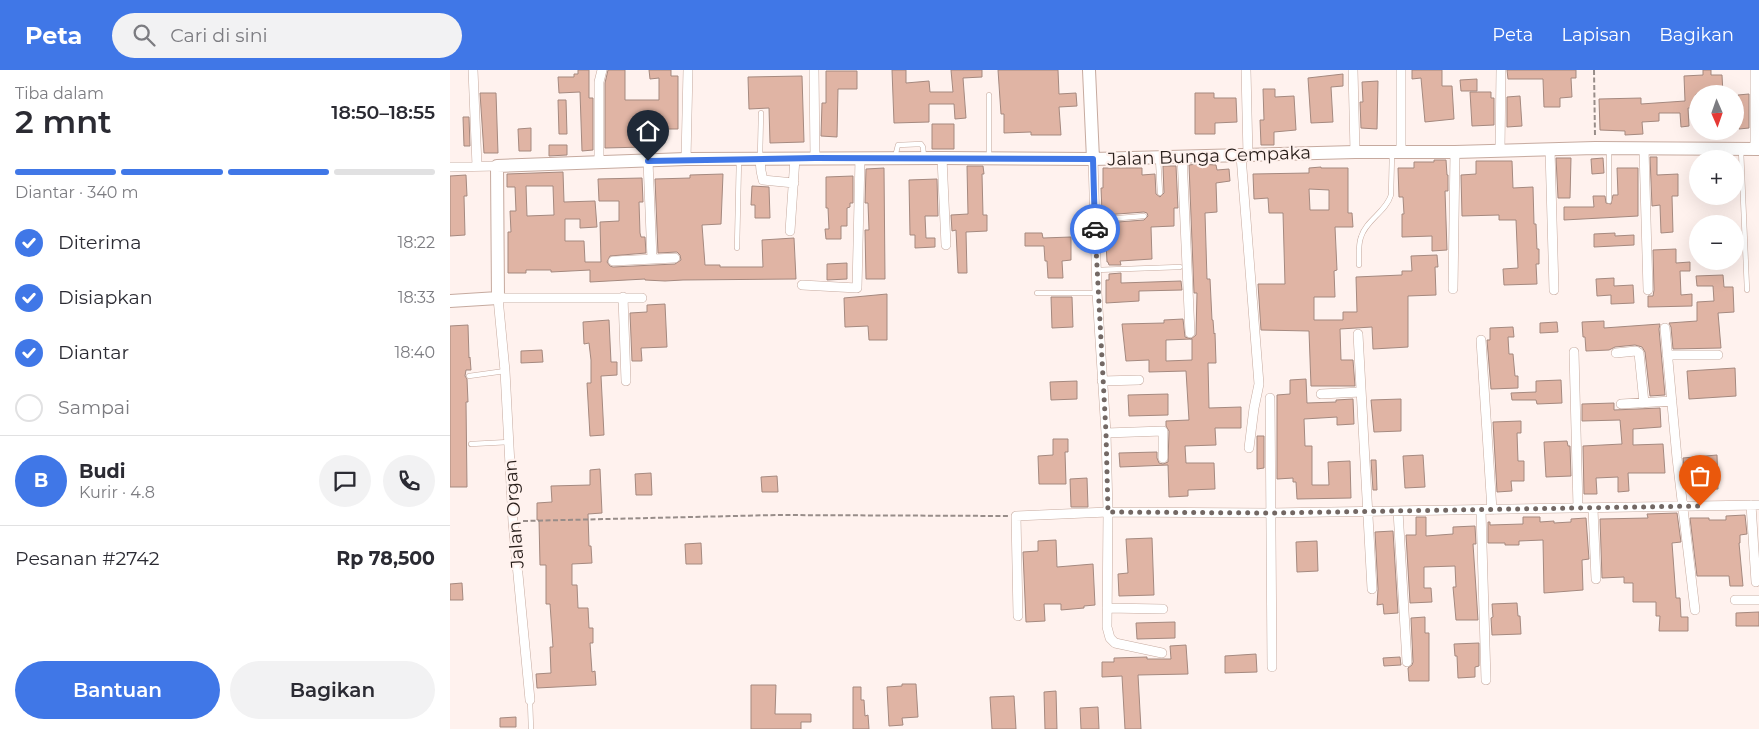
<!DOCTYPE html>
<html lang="id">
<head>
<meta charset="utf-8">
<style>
  body { margin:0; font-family:Montserrat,sans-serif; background:#f2f2f3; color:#2b2b33; height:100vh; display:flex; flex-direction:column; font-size:19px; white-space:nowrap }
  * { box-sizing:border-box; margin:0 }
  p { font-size:16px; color:#7c7c81 }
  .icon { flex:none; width:28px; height:28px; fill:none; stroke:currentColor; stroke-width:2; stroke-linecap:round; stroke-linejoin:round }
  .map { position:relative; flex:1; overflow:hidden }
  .side { display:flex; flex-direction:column; background:#fff; width:450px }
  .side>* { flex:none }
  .needle { width:32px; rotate:178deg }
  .tools { position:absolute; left:1239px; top:15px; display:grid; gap:10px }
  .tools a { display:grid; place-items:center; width:55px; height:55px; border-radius:50%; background:#fff; box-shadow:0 5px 20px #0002; font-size:25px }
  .pin { position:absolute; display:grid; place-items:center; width:42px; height:42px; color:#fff; margin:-51px -21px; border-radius:50% 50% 50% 0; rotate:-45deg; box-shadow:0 0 5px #0007 }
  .pin .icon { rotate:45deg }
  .courier { position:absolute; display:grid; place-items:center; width:50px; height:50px; margin:-25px; border:4px solid #4077e7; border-radius:50%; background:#fff; color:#222; box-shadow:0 1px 6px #0007 }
  .head em { font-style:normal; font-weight:600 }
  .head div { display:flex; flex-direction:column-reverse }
  .head { display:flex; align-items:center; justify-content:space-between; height:85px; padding:0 15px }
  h1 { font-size:32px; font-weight:600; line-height:38px }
  .bar { display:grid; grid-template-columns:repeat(4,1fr); gap:8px 5px; align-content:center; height:60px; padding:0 15px }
  .bar i { height:6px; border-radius:4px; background:#e1e1e2 }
  .bar .current { background:#4077e7 }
  .bar p { grid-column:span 4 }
  .line { display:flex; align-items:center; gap:12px; padding:0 15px; border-top:1px solid #e1e1e2 }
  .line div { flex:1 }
  .round { display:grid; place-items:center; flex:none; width:52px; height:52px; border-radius:26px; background:#f2f2f3 }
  ol { padding:0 15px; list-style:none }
  li { display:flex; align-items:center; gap:15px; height:55px }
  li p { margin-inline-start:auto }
  li .icon { padding:5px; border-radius:50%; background:#4077e7; color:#fff; stroke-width:4 }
  li:last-child { color:#7c7c81 }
  li i { width:28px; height:28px; border:2px solid #e1e1e2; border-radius:50% }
  .primary-button { display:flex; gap:10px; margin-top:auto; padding:10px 15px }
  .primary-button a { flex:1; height:58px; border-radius:30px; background:#4077e7; color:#fff; font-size:20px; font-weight:600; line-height:58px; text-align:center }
  .primary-button a+a { background:#f2f2f3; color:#2b2b33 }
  header { display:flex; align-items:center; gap:30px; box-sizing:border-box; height:70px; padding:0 25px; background:#4077e7; color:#fff }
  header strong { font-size:24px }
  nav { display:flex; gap:28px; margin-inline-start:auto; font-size:18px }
  .search { width:350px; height:45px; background:#f2f2f3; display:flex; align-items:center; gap:12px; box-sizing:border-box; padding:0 18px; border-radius:28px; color:#7c7c81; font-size:19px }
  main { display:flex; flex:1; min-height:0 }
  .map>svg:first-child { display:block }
  .building { fill:#e0b4a4; stroke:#a5897f; fill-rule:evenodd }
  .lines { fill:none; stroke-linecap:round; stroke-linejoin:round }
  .lane-casing { stroke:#c6aa9f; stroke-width:5.5 }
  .street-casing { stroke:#c6aa9f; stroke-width:10 }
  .secondary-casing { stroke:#c6aa9f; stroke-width:14 }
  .path { stroke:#988d89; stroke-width:2; stroke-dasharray:5 2.5; stroke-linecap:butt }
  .lane { stroke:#fff; stroke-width:4.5 }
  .street { stroke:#fff; stroke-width:9 }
  .secondary { stroke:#fff; stroke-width:12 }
  .done { stroke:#736864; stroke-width:5; stroke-dasharray:0 9 }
  .route { stroke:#4077e7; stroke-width:6 }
  .labels { text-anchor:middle; stroke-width:4.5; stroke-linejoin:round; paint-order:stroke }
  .street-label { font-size:18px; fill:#281e1a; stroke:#fff2ee }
</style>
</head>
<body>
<header>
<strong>Peta</strong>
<div class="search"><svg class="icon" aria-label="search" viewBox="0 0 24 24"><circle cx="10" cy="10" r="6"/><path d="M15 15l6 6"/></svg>Cari di sini</div>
<nav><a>Peta</a><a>Lapisan</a><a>Bagikan</a></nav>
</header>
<main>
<section class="side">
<div class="head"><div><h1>2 mnt</h1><p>Tiba dalam</p></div><em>18:50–18:55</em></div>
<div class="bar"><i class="current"></i><i class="current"></i><i class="current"></i><i></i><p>Diantar · 340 m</p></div>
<ol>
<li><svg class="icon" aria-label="check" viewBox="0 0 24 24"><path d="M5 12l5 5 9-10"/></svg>Diterima<p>18:22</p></li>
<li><svg class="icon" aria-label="check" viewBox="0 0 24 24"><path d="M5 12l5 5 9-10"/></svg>Disiapkan<p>18:33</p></li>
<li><svg class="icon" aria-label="check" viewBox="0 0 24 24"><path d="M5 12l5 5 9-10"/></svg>Diantar<p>18:40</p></li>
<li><i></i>Sampai</li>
</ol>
<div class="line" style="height:90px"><b class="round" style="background:#4077e7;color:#fff">B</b><div><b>Budi</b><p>Kurir · 4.8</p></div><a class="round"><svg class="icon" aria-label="chat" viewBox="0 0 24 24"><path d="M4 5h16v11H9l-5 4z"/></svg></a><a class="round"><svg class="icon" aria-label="phone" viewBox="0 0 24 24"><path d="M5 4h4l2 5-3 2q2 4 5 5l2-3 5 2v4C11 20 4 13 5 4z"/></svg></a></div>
<div class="line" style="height:65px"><div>Pesanan #2742</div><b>Rp 78,500</b></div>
<div class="primary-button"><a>Bantuan</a><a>Bagikan</a></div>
</section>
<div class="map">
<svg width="1309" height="659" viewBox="0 0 1309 659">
  <rect width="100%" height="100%" fill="#fff2ee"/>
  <path class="building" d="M128,0h11v28h4v52l-11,1 -2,-59 -21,1 -1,-16h16v-3h4z
    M158,0h17v30h34v-22l-9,1 -1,-9h22v6h7v53h-33v18l-40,1v-65z
    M442,0h14v13l23,-2 1,11h23l-2,-22h31v7l-19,1 3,40 -11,1 -1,-15h-25v18l-35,1z
    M548,0h60l1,24 17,-1 1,13 -18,1 2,28h-30v-3l-27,1v-19h-3z
    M962,0h30v16h10l2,33 -29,3 -4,-44 -9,1z
    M1057,0h69v8h-5l1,19 -12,1v9h-16l-1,-28h-35z
    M1253,0h8v5h11l1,19h-27v14h-8l1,18 -8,1 -1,-14h-21v8l-17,1 1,12 -18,1v-4l-25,-1 -1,-31 42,-1v6l44,-3 -1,-25 19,-1z
    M376,1h31v18h-19l-1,48 -16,-1 1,-33h4z
    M893,4v12l-12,1 2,35 -22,1 -3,-45z
    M352,6l2,66 -34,1 -1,-35 -20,1 -1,-32z
    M1027,9v12h-16l-1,-11z
    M928,11l-1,48 -16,-1 -1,-26h3l-1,-20z
    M813,19h12v8l19,-1 2,34 -22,2v13h-13l-1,-25h4z
    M1020,22h21v6h3v27l-22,1z
    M30,23h16l2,60h-14z
    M745,23h19v5h22l1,24 -22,1v11h-20z
    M1299,24v34l-10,1 -1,-34z
    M1070,26l2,30 -15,1v-30z
    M108,30h8l1,34h-8z
    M13,47h6l1,29h-6z
    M482,54h22v25h-22z
    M81,58v23h-12l-1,-22z
    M99,75h18v10l-18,1z
    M1200,87h7v18l21,-1v22h-6l1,36 -12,1 -1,-28 -8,1z
    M1106,88h15l-1,40h-12z
    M1153,88l1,15 -12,1 -1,-15z
    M984,90h12l1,15h1v16h-3l2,59 -15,1v-15l-30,1v-23h2l-1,-17h-4l-1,-29h16v-6h20z
    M1026,91h36l1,27 20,-1 1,37h2l1,25h2v15h-3l1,20 -33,1 -1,-16 15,-1 -2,-48h-17v-5l-37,1 -1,-41 15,-1z
    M747,94l19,1 1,5 12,-1 1,12 -14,2 1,29 -12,1 2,66h3l2,41h1l1,14 1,-1 1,30h-8l1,45 32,-1v21h-26l1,17 -31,1 1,17h28l1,26 -27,1v6l-19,1 -1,-32 -48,2 -1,-14 38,-1v6l2,5 4,1 5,-2 1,-31 -3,-5v-5l23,-1 -3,-49 -37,1v-12l-23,1 -4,-37 42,-1v-3l19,-1 2,18 6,2 5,-4 1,-42h-3l-5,-128zM742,269v21l-26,1v-21z
    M517,96h16l1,8h-2l1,41h4v16l-21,1 1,41h-9l-2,-43 -4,1 -1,-16 17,-1z
    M713,96h13l2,42h-4v18l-23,1 1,32 -32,2 1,4h-12l-1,-3h-1l-2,-39 39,-3 4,-4 -1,-3 -3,-1 -40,3v-3h-2l-1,-24h2v-20h39v7l13,-1 1,20 4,3 4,-4z
    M871,97v1h27v45h4l1,14h-18l2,43 -3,1 1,26h-21v23h29v-8h14l-1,-35 46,-2v-4h10l-1,-15 26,-1 1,12h-3l1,28 -28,1v51l-35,2 -1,-22 -32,2 1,31h12l2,26h-44l-2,-55 -48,-1 -3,-46h27l-2,-71h-14l-1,-15 -14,1 -1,-25 56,-1v-5zM859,119l20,1v20h-19z
    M434,98l1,111h-19l-1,-49h4l-1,-27h-3l1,-34z
    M1167,98h21v48l-74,4v-13h30l-1,-11h12l1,7 5,1 2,-9h5z
    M113,102l1,30 31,-1 2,26 -17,1v-9h-15v22h19l1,21h16l-1,-40 19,-1v-20h-20l-1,-22 44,-1 1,24h-4l1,31 1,4h4l1,16 -36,3 -3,6 3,4 3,1 62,-3 6,-4 -1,-5 -3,-3 -19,1 -3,-74 35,-1v-3l33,-1 -2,50 -19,1 3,40h15v2h43l-1,-27 32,-2 2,41 -113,1 -18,1 -20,-1v-1l-55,3v-12l-39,2v-2h-25v3h-18v-41h3l-1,-21h6l-1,-24h-8v-13zM76,116h27l1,29 -27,1z
    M16,105l1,21h-3l1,39 -15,1v-60z
    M403,106v27h-3v4l-3,1v18h-6v13h-15l-1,-10h4l-1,-21h-2v-31z
    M487,109l1,37h-13l1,22h9v9l-20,1v-13h-5l-1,-55z
    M302,116l17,1 1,31h-15v-13h-4z
    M575,163h17l1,5 28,-1v23l-9,1 1,17h-15l-1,-17h-2l-1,-15h-19z
    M1165,163v3l19,-1v10l-40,2v-13z
    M1226,179v14l14,-1v9h-10l1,24 11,-1v12l-44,1v-11h5l1,-6 -1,-40z
    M397,193v16l-20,1v-16z
    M671,203v10l60,-2 1,9 -43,1v10l-33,2v-23h3v-6z
    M1273,205l1,12h9l1,25 -16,1 3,35 -48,1 -2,-22 -2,-4 28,-2v-19l17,-1 -1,-15h-16l-1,-10z
    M1164,208v8l19,-1 1,18 -23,1v-9l-14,1 -1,-17z
    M437,224v46h-18l-1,-14 -23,1 -1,-29z
    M601,227h21l1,30 -21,1z
    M215,234l2,43 -26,1 1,13h-10l-2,-48 17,-1v-7z
    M159,250l2,42h6v13l-16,1 3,59 -14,1 -3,-53h4v-23l-2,-17 -5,1 -1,-22z
    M1154,251v7l56,-4 -1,5 6,66 -15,1 -5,-44 -3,-5 -7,-2 -20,2 -6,3 -23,1 -1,-14h-2l-1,-15z
    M1107,252l1,10 -18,1v-10z
    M18,255l1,33 1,-1 1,13h-5l-1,6 2,3 1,23h-2l1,85h-17v-161z
    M1063,257l1,10h-6l1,17h4l2,22h3v12l-27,1 -4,-49h3v-12z
    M92,280l1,12 -22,1v-12z
    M1285,298l1,28 -47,3 -2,-28z
    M856,309l1,24 29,-1v-2l17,-1 1,25 -17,1v-8l-33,2 1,27h7v39h17l-1,-23 22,-1 1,37 -54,1 -1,-17h-3v-4l-16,1v-84l13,-1v-14z
    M1111,310l1,23 -25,1 -1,-4h-24l-1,-7 25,-1v-11z
    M627,311v18l-26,1 -1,-18z
    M718,324v21l-39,1 -1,-21z
    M951,329v32l-27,1 -3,-32z
    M1164,333v7l46,-2 1,19 -28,2v16l30,-1 2,29h-37l1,18 -11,1v-15l-22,1 1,16h-13l-1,-48 39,-2 -2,-24 -38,1v-17z
    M1071,351v12h-4l1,28h6v20h-13l1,10 -15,1 -4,-70z
    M807,366h7v32l-7,1z
    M603,369h15v13h-3l1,32h-27l-1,-28 15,-1z
    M1117,371l1,5h2l1,30 -25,1 -2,-35z
    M973,385l2,32 -20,1 -2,-32z
    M1267,385l1,34 -31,1 -4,-32z
    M921,390h5l1,30h-4z
    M150,399l2,44 -14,1 1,32h2l1,17 -20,1v21h5l1,23h10l1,20h4v15h-3l2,29 3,-1 1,14 -59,3 -1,-14 15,-1 -1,-26h3l-3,-43h-4v-39h-6l-1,-45h-2v-17l15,-1 -1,-16 39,-1v-15z
    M201,403l1,22h-16l-1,-21z
    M327,406l1,16h-16l-1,-15z
    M637,408l1,29h-17l-1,-28z
    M1227,443l4,29 -9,1 4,55h4l1,19h7v14h-29l1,-15h-4v-14h-23v-19h-9v-6l-22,1 -2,-59 48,-1 -1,-4z
    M1295,445l2,19 -7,1v8h-1l4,43h-13l-1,-10h-32l-7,-58h19v2h17v-4z
    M966,447h10v19l27,-2v-7l22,-1 1,18h-3l5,76h-22l-3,-33h3l-1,-21 -31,1v21h7l1,14 -22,1 -4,-68h10z
    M1073,447h17v5l14,-1v2l17,-1v-3l15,-1 3,41 -7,1 1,30 -39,3 -1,-53 -24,1v4h-14v-2h-17v-21h2v3l33,-1z
    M943,461l5,82 -14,1 -1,-10 -6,1 1,-16 -3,-57z
    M702,468l2,57 -35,1 -1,-22 10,-1 -2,-34z
    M606,470l1,27 36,-3 2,41 -11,1v2l-23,2v-6h-17l1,17 -19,1 -3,-70 15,-1v-10z
    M867,471l1,30 -21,1 -1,-30z
    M251,473l1,21h-16l-1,-20z
    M12,513l1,17h-13v-16z
    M1067,533l1,13h2l1,18 -29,1 -1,-17 2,-1 -1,-13z
    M1309,542v14h-23v-13z
    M975,547v16h4v48h-20l-1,-13 4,-3 1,-3 -2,-44z
    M725,552v16l-38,1 -1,-16z
    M1029,573v23l-4,1v10l-17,1 -1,-22h-2l-1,-12z
    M736,575l2,29 -50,1 3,54h-16l-3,-53 -20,1v-15h12v-4l33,-1v2h24l-1,-13z
    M806,584l1,18 -32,1v-17z
    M950,587l1,8 -17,1 -1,-8z
    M452,614h14l2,33 -16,1 1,7 -14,1 -2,-39 15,-1z
    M301,615h25l-1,29h36v8h-10v7h-50z
    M403,617h8v13h3l1,16 3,-1 1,14h-16z
    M606,621l1,38h-12l-1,-37z
    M564,626l2,33h-24l-2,-32z
    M648,637l1,22h-18l-1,-21z
    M66,647v10h-16v-9z"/>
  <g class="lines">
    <g class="lane-casing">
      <path id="lane" d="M1291,80l6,140
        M310,87l1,-44
        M445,87l3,-12 23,-1 2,3 1,10
        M539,87v-62
        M708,88l2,35
        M1159,131v-51
        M645,150l49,-4
        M287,178l2,-89
        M909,195c0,-9 -1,-20 2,-28 5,-17 25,-25 30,-42l1,-42
        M646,200l84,-3
        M587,223h60
        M19,306l36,-5
        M21,374l38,-2
        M80,630l1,29"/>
    </g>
    <g class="street-casing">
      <path id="street" d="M23,0l4,96
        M364,0l1,88
        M796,0l2,86
        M903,0l2,82
        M1194,79l4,141
        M1305,79v-79
        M1050,80l1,-80
        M1100,80l4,140
        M951,81v-81
        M732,86l8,177
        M791,86l18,228 -5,24 -5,40
        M492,88l4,87
        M236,89l2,-89
        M310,89l1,12 2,9 31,3
        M643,89l4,134 9,140 2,79 -1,115 3,11 5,5 47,10
        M149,91v-79l3,-12
        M198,91l4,98
        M0,97l47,-1
        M340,161l5,-73
        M163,191l62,-3
        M352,215l55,3 3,-130
        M1003,219l2,-137
        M173,227l3,84
        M1215,258l12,130 18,152
        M908,264l14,255
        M1031,270l11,170
        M1124,282l4,156
        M1166,283l20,-2 3,2 5,50
        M1217,285h51
        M652,311l37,-1
        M871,324l40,-2
        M820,328l2,269
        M1171,334l51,-3
        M656,363l57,-2v27
        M1301,435l5,77
        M1143,439l3,70
        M948,441l9,151
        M1031,441l5,169
        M1285,530h24
        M657,538l56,1
        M568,546l-2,-100 92,-4 162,1 489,-8
        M80,630l-17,-178 -8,-151 -7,-73h144"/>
    </g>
    <g class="secondary-casing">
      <path id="secondary" d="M639,0l4,89
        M0,231l48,-3 -1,-132 189,-7 256,-1 151,1 262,-7h100l140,-4 164,1"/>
    </g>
    <path class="path" d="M1144,0l1,66
      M73,451l253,-6 232,1"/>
    <use href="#lane" class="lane"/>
    <use href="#street" class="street"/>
    <use href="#secondary" class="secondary"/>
  </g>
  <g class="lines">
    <path class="done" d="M645,159l11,204 2,79 162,1 430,-7"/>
    <path class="route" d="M198,91l167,-3 278,1 2,70"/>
  </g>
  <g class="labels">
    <g class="street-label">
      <text transform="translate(759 86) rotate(-2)" y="6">Jalan Bunga Cempaka</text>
      <text transform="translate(64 444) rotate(-94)" y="6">Jalan Organ</text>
    </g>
  </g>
</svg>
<div class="tools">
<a><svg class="needle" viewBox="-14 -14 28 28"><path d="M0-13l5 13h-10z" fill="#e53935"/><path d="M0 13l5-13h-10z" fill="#7c7c81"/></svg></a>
<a>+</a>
<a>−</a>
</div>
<div class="pin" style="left:1250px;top:436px;background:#ea580c"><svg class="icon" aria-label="bag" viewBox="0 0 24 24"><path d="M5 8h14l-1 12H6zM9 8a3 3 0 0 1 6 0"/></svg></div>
<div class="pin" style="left:198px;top:91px;background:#1f2937"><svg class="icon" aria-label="home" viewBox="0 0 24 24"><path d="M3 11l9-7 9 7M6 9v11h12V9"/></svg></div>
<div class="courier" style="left:645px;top:159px"><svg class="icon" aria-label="car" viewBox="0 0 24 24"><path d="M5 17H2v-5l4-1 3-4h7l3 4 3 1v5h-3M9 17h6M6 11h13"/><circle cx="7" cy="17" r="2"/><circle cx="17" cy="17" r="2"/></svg></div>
</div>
</main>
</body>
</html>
